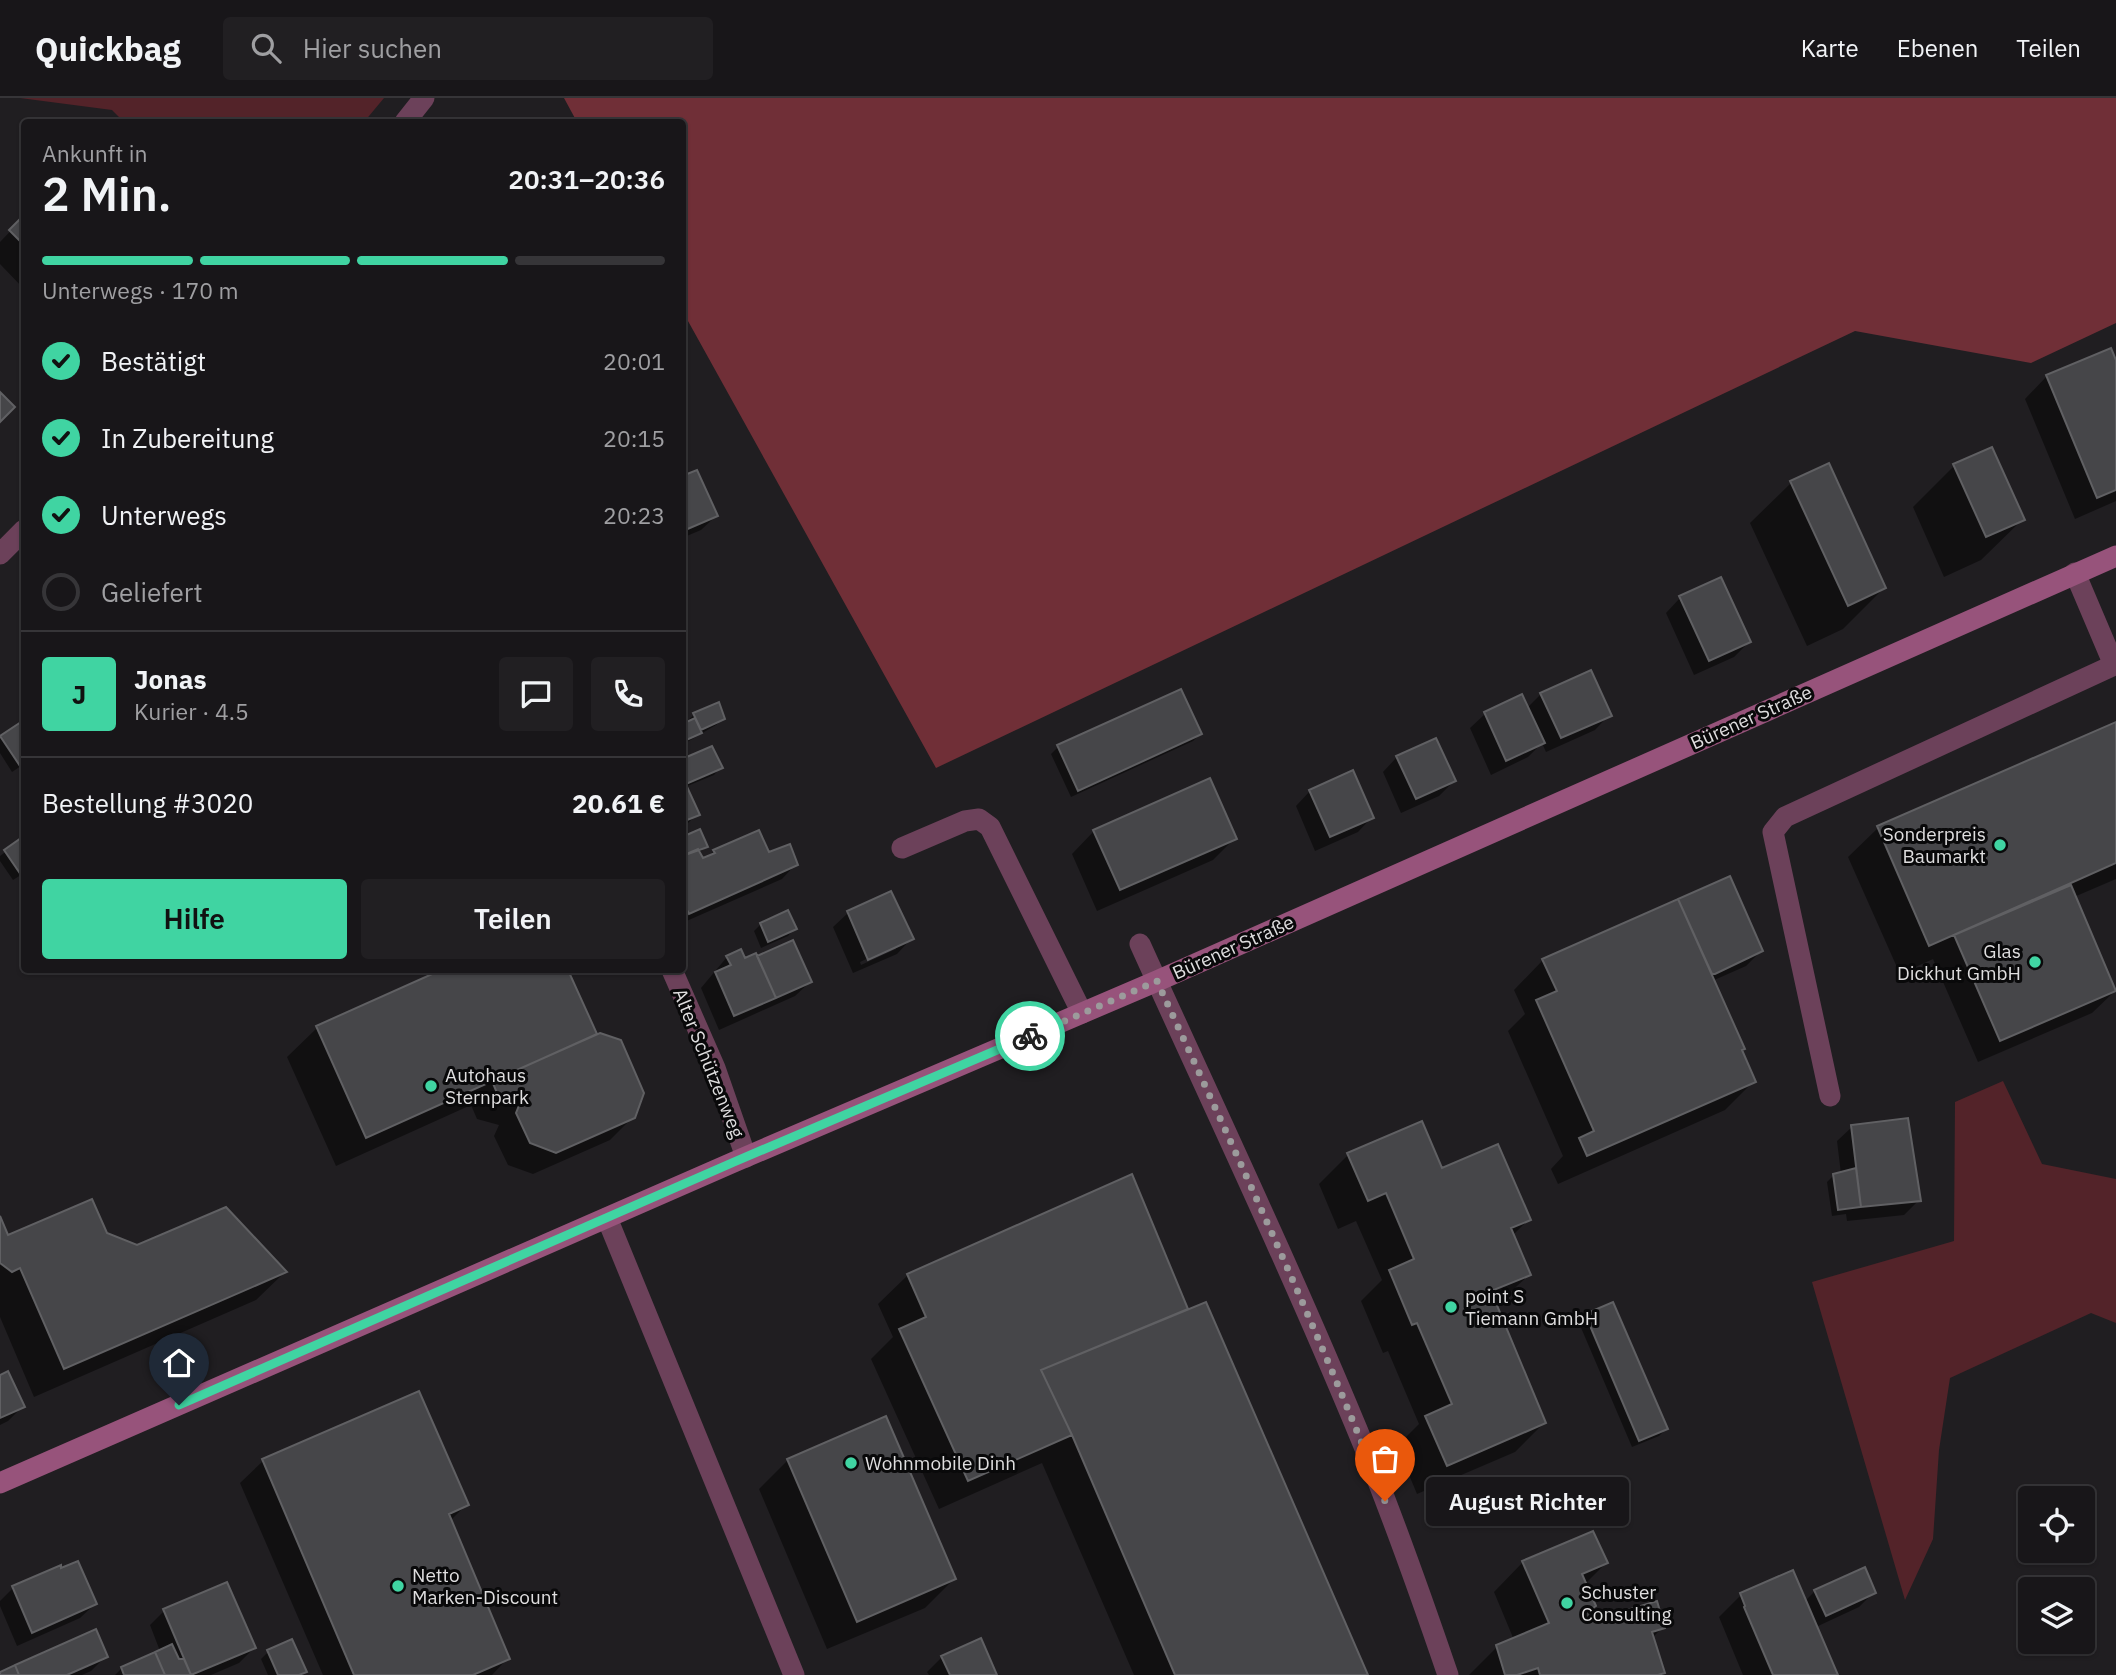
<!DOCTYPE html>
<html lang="de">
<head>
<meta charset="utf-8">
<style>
  body { margin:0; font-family:"IBM Plex Sans",sans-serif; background:#211f22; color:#f1f3f6; height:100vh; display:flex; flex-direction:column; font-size:26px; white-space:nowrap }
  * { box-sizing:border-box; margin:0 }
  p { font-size:23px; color:#9f9fa2 }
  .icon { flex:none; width:38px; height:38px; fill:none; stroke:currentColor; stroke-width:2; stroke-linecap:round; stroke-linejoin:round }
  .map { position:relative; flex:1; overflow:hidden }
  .side { position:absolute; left:21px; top:21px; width:665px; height:854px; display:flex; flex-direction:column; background:#181619; border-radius:7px; box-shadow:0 2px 5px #0004,0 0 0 2px #363538 }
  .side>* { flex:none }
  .fabs { position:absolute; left:2018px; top:1388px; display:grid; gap:14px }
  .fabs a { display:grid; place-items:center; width:77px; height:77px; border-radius:7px; background:#181619; box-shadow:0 2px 5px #0004,0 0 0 2px #363538; font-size:35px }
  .pin { position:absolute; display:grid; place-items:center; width:60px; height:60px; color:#fff; margin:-72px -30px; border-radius:50% 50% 50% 0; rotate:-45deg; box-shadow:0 0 7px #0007 }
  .pin .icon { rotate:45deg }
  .courier { position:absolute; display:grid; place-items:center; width:70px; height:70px; margin:-35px; border:5px solid #40d4a2; border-radius:50%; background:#fff; color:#222; box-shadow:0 2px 9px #0007 }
  .bubble { position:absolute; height:49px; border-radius:7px; background:#181619; box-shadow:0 2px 5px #0004,0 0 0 2px #363538; font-size:23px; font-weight:600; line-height:49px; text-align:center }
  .head em { font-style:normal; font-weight:600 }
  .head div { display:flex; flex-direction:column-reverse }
  .head { display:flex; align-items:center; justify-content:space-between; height:119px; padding:0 21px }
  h1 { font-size:46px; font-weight:600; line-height:52px }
  .bar { display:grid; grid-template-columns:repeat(4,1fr); gap:10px 7px; align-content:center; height:84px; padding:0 21px }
  .bar i { height:9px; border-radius:5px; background:#363538 }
  .bar .active { background:#40d4a2 }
  .bar p { grid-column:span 4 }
  .line { display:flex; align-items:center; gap:18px; padding:0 21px; border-top:2px solid #363538 }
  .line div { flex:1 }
  .round { display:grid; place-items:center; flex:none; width:74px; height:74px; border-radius:7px; background:#211f22 }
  ol { padding:0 21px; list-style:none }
  li { display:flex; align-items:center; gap:21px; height:77px }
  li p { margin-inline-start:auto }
  li .icon { padding:7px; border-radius:50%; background:#40d4a2; color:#111; stroke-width:4 }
  li:last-child { color:#9f9fa2 }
  li i { width:38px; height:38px; border:4px solid #363538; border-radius:50% }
  .action { display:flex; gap:14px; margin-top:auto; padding:14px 21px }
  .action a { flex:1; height:80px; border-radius:7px; background:#40d4a2; color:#111; font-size:28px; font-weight:600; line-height:80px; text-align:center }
  .action a+a { background:#211f22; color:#f1f3f6 }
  header { display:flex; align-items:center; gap:42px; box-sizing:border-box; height:98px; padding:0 35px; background:#181619; border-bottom:2px solid #363538 }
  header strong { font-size:33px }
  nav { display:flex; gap:38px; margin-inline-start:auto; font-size:24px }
  .search { width:490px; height:63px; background:#211f22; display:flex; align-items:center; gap:18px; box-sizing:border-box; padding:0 24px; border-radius:7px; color:#9f9fa2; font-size:26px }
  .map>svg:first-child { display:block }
  .green { fill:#532329 }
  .forest { fill:#702f37 }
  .shadow { fill:#0007; fill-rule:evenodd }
  .building { fill:#464649; stroke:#606063; stroke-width:2 }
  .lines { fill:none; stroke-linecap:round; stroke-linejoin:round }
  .lane { stroke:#6c415a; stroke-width:21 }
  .street { stroke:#6c415a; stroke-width:21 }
  .secondary { stroke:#97537b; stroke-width:21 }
  .done { stroke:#9c9b9c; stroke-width:7; stroke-dasharray:0 12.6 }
  .route { stroke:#40d4a2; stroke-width:9 }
  .poi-dot { fill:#40d4a2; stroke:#09090a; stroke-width:2.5 }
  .labels { text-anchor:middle; stroke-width:6; stroke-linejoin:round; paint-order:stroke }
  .street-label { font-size:19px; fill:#dfdedf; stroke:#09090a }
  .poi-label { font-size:19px; fill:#dfdedf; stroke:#09090a; text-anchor:start }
</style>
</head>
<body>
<header>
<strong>Quickbag</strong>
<div class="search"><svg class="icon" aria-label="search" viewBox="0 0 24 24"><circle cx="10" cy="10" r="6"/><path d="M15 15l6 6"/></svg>Hier suchen</div>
<nav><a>Karte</a><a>Ebenen</a><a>Teilen</a></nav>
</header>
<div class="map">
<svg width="2116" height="1577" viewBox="0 0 2116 1577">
  <rect width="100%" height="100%" fill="#201e21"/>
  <path class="green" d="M20,0h364l-20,24h-240l-12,-12z
    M2003,983l39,83 74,15v144l-25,-10 -141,65 -11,72 -6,89 -28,61 -93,-318 142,-41 1,-139z"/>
  <path class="forest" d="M564,0h1552v225l-85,40 -176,-32 -919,437 -253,-456 -1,-190h-105z"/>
  <path class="shadow" d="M24,119v72l-24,-25v-22z
    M2116,267v136l-41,18 -50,-120 22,-23z
    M1954,368l69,53 -42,41 -37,17 -31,-70z
    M682,380l34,38 -15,14 -19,8z
    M1792,384l92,106 -41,41 -36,17 -57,-123z
    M1680,500l69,44 -15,15 -40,18 -28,-62z
    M1541,596l68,21 -14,15 -49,22 -4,-9 -14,14 -37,18 -21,-47 15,-14 37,-17 5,11z
    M694,617l29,3 -7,7 -34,20v-20z
    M24,624v42l-12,8 -12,-19v-14z
    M2116,626v155l-42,18 41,94 -23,22 -114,49 -45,-103 -33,15 -52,-117 30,-29z
    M1200,636l-7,7 -122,56 -20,-43 7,-7z
    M1397,659l57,24 -15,15 -38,17 -18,-41z
    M682,663l38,7 -6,7 -29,12 12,27 -15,15z
    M1310,693l62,26 -14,15 -43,19 -19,-45z
    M1094,733l141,7 -22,22 -116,51 -25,-57z
    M24,740v35l-11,7 -13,-19v-5z
    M682,741l24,7 -7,7 3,7 12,-9 54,3 28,10 -14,15 -100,44z
    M1729,780l32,73 -15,15 -34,15 42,100 -29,29 -167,74 -7,-15 12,-13 -55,-125 17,-17 -11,-24 29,-30z
    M890,795l21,46 -14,15 -44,19 -20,-46 15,-14zM896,847v4l-35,16 -1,-3z
    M761,826l33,5 -6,7 -27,12 -7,-17z
    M727,859l17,3 66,22 -15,14 -76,34 -18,-42z
    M445,872h121l29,63 -6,6 44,78 -23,23 -77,34 -25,-9 -14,-29 5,-11 -22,-6 -6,-14 -135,61 -49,-109 30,-29z
    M1852,1029l67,73 -15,15 -57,6 -1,-7 -14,2 -5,-34 7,-7 7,-1 -4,-33z
    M1348,1057l93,15 88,49 -17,17 17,39 -34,31 49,117 -29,29 -98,42 -20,-48 22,-22 -31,-73 -5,2 -22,-52 21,-21 -26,-59 -18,8 -19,-45z
    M1131,1079l56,134 179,364h-232l-92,-212 -103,46 -68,-150 22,-22 -15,-33 30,-29z
    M0,1122l7,17 98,-2 32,12 148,25 -29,28 -222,97 -34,-80z
    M1613,1206l53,125 -7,7 -27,11 -53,-124 7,-7z
    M0,1279l23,29 -15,15 -8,4z
    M418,1296l48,111 -16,16 58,137 -16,17h-169l-83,-192 23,-22z
    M788,1362l166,119 -29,29 -98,41 -68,-160z
    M1523,1464l83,1 -22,22 13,36 66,6 -11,11 11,34 -2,3h-192l28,-28 17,-7 -20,-48z
    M60,1472l35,34 -15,14 -63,28 -17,-40v-5l13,-13z
    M1815,1493l59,1 -15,15 -43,20 20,48h-93l-24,-58 22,-22 64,6z
    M164,1513l90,37 -15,15 -28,12h-96l7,-7 38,-17 -10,-26z
    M268,1554l37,19 -4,4h-33l-7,-16z
    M106,1558l-15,15 -9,4h-82z
    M942,1559l53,18h-66l-2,-3z"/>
  <path class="building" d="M24,117v30l-15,-15z
    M2111,250l5,12v130l-19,8 -51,-123z
    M0,294l15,15 -15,15z
    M1992,349l33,73 -39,17 -33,-73z
    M1829,365l57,125 -38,18 -58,-125z
    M697,372l21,46 -35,15 -1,-55z
    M1721,479l30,65 -42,19 -30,-65z
    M1591,572l21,46 -51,22 -21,-45z
    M1181,591l21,45 -124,57 -21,-46z
    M1522,596l23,49 -39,18 -22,-49z
    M719,604l6,17 -24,11 -8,-17z
    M695,620l7,15 -20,9v-18z
    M24,622v43l-4,3 -20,-30z
    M2116,624v141l-187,83 -52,-120z
    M1436,640l20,43 -40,18 -20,-43z
    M712,648l11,22 -37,16 -4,-8v-17z
    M1353,672l21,48 -44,19 -21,-47z
    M682,678l18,39 -18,7z
    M1210,680l27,61 -117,51 -27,-60z
    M700,731l8,18 -26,9v-19z
    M759,732l10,22 21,-8 8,21 -109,49 -7,-14v-44l16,-7 5,9 12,-5 -2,-3z
    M24,738v36l-3,3 -17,-25z
    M1730,778l33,75 -48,23h-3l-34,-75z
    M2071,787l45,106 -116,50 -46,-106z
    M891,793l23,48 -46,21 -21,-49z
    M1678,801l67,150 -3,1 14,32 -169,74 -8,-18 15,-7 -58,-131 21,-9 -15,-32z
    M788,812l9,19 -29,13 -8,-19z
    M793,842l19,42 -36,16 -19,-42z
    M741,851l4,9 11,-5 20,45 -42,18 -19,-44 16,-7 -5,-9z
    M441,872h127l29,64 -231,104 -50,-112z
    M600,935l21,7 23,53 -9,25 -79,35 -26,-10 -14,-30 4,-10 -21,-5 -7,-17z
    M1908,1020l13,83 -60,6 -10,-82z
    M1422,1023l20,47 56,-24 33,76 -20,8 20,47 -40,16 55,132 -99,43 -22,-50 27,-12 -35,-81 -5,2 -23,-55 25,-11 -28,-66 -18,8 -21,-48z
    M1856,1070l5,39 -23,3 -5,-36z
    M1132,1076l56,135 -147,61 31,65 -104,46 -69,-152 27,-12 -19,-43z
    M92,1101l15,34 30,12 89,-38 61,65 -223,97 -44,-101 -8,4 -12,-9v-47l8,19z
    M1206,1204l162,373h-193l-103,-240 -31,-65z
    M1613,1204l55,127 -29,12 -54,-127z
    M8,1273l17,36 -25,11v-43z
    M419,1293l50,114 -20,9 61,145 -37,16h-119l-92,-216z
    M886,1318l70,163 -99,43 -70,-163z
    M1593,1433l15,32 -26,11 14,32 -3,2 5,11 59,-18 8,27 -13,4 13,41 -7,2h-118l-2,-7 -21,7h-12l-9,-30 53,-22 -27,-62z
    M78,1463l19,43 -65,29 -20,-47 49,-21v3z
    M1865,1469l11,26 -50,23 -12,-26z
    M1793,1472l45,105h-65l-29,-68 1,-1 -5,-13z
    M227,1484l29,66 -65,27 -28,-66z
    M96,1531l12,28 -41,18h-48l-4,-10z
    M981,1540l16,37h-47l-9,-19z
    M292,1541l15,33 -8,3h-21l-11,-25z
    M172,1546l7,15h5l7,16h-26l-10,-23z
    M155,1554l10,23h-41l-3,-8z
    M15,1567l4,10h-19v-3z"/>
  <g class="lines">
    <path class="lane" d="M902,750l63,-27 14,-2 11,8 92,186
      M1830,998l-57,-264 12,-15 329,-152 -39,-92
      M607,1120l187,457"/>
    <path class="street" d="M405,24l19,-24
      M0,456l24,-24
      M1140,846c72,159 147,317 214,478 35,83 65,168 94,253
      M672,872l43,98 31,89"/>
    <path class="secondary" d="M0,1385l734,-321 423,-181 959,-425"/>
  </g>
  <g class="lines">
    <path class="done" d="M1030,938l127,-55c79,172 159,344 228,520"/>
    <path class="route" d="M179,1307l555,-243 296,-126"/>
  </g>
  <g class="poi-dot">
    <circle cx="2000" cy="747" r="7"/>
    <circle cx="2035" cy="864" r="7"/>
    <circle cx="431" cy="988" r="7"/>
    <circle cx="1451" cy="1209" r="7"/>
    <circle cx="851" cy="1365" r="7"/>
    <circle cx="398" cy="1488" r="7"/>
    <circle cx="1567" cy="1505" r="7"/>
  </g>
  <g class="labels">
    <g class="street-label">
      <text transform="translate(1751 619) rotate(-24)" y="7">Bürener Straße</text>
      <text transform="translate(1233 849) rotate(-24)" y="7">Bürener Straße</text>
      <text transform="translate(709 965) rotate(68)" y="7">Alter Schützenweg</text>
    </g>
    <g class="poi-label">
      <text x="1986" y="743" text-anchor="end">Sonderpreis<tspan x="1986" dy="22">Baumarkt</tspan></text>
      <text x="2021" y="860" text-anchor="end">Glas<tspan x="2021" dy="22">Dickhut GmbH</tspan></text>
      <text x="445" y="984">Autohaus<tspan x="445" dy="22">Sternpark</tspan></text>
      <text x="1465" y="1205">point S<tspan x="1465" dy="22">Tiemann GmbH</tspan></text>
      <text x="865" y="1372">Wohnmobile Dinh</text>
      <text x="412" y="1484">Netto<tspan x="412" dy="22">Marken-Discount</tspan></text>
      <text x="1581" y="1501">Schuster<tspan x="1581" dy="22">Consulting</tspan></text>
    </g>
  </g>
</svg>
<div class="fabs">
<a><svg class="icon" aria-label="locate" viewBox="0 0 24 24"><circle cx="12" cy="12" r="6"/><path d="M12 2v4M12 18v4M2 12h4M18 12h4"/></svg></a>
<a><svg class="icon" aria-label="layers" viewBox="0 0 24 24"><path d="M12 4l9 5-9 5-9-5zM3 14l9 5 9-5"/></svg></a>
</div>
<div class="pin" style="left:1385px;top:1403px;background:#ea580c"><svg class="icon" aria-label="bag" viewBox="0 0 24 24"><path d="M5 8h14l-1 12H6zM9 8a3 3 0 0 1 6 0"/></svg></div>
<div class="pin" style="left:179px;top:1307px;background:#1f2937"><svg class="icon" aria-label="home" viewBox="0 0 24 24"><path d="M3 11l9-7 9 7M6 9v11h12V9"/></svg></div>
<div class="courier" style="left:1030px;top:938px"><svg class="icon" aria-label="bike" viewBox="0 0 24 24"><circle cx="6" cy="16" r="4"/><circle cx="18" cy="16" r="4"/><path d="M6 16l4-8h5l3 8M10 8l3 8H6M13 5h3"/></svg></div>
<div class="bubble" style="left:1426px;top:1379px;width:203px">August Richter</div>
<section class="side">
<div class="head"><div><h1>2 Min.</h1><p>Ankunft in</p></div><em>20:31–20:36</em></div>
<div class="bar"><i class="active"></i><i class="active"></i><i class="active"></i><i></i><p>Unterwegs · 170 m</p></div>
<ol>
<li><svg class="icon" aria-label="check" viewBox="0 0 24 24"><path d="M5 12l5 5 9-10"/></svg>Bestätigt<p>20:01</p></li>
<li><svg class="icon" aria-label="check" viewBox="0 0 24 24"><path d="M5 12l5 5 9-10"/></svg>In Zubereitung<p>20:15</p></li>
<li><svg class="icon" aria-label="check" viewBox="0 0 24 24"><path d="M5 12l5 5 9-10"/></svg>Unterwegs<p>20:23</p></li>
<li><i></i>Geliefert</li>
</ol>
<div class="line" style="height:126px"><b class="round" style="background:#40d4a2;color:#111">J</b><div><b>Jonas</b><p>Kurier · 4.5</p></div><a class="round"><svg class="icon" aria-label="chat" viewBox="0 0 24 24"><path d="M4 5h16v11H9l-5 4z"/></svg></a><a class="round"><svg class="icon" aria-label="phone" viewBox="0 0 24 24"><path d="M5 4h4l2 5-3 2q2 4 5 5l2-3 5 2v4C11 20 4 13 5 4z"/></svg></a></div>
<div class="line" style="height:91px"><div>Bestellung #3020</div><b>20.61 €</b></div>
<div class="action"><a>Hilfe</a><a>Teilen</a></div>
</section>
</div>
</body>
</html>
